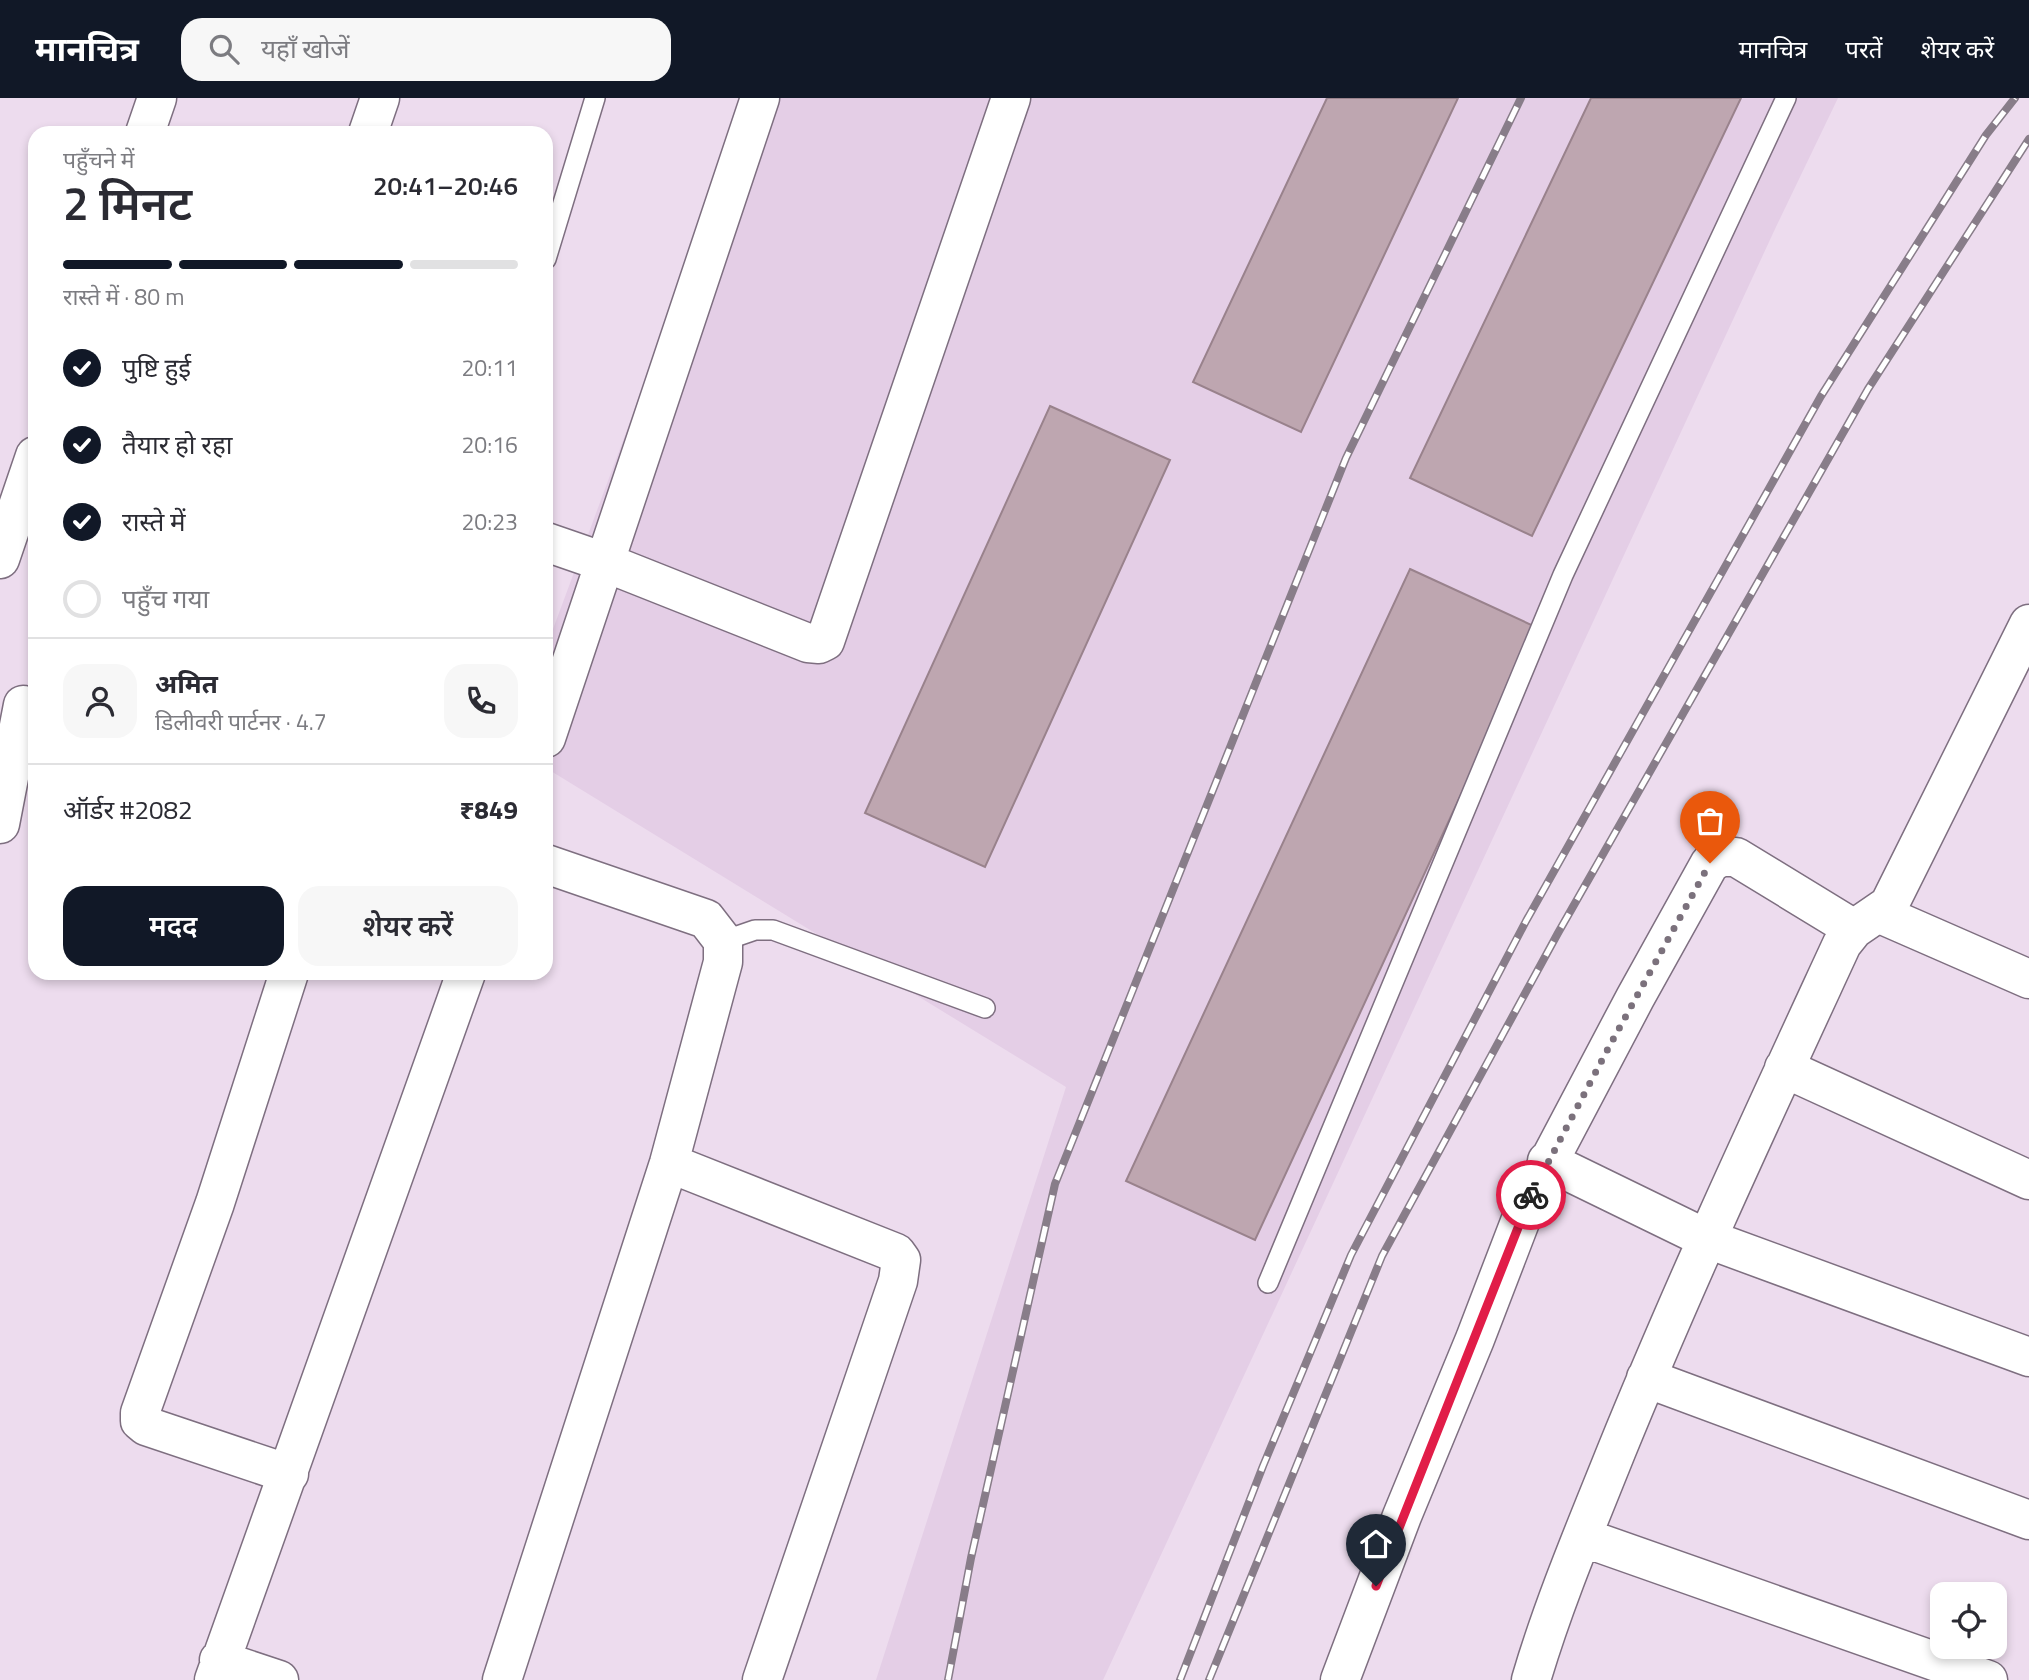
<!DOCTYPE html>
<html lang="hi">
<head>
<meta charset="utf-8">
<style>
  body { margin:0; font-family:"Titillium Web","Noto Sans Devanagari",sans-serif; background:#f7f7f7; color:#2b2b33; height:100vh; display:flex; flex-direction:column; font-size:26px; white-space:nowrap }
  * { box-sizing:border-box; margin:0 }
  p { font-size:23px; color:#7c7c81 }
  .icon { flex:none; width:38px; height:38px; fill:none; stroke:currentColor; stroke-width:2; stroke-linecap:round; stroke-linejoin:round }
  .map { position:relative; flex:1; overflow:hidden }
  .details { position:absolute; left:28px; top:28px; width:525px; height:854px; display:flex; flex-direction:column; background:#fff; border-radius:21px; box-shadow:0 4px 10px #0003 }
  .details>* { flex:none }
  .tools { position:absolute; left:1930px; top:1484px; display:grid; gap:14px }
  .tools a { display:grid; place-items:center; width:77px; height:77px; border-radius:14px; background:#fff; box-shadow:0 4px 10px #0003; font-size:35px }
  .pin { position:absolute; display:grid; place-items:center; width:60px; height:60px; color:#fff; margin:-72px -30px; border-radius:50% 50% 50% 0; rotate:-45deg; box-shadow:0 0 7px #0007 }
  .pin .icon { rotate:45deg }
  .courier { position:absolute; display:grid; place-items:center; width:70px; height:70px; margin:-35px; border:5px solid #e11d48; border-radius:50%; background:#fff; color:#222; box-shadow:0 2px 9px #0007 }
  .head em { font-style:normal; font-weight:600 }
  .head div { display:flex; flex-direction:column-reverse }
  .head { display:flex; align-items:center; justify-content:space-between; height:119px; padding:0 35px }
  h1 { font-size:46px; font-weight:600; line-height:52px }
  .bar { display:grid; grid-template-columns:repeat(4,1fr); gap:10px 7px; align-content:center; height:84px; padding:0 35px }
  .bar i { height:9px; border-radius:5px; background:#e1e1e2 }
  .bar .active { background:#111827 }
  .bar p { grid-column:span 4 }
  .line { display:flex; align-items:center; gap:18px; padding:0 35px; border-top:2px solid #e1e1e2 }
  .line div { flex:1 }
  .round { display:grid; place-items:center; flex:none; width:74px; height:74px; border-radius:21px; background:#f7f7f7 }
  ol { padding:0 35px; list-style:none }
  li { display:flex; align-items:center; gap:21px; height:77px }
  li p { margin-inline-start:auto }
  li .icon { padding:7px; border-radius:50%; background:#111827; color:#fff; stroke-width:4 }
  li:last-child { color:#7c7c81 }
  li i { width:38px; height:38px; border:4px solid #e1e1e2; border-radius:50% }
  .cta { display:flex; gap:14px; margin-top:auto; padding:14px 35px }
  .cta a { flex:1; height:80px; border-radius:21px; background:#111827; color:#fff; font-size:28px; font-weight:600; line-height:80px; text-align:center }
  .cta a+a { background:#f7f7f7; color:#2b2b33 }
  header { display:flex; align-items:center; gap:42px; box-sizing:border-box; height:98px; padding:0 35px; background:#111827; color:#fff }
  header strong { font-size:33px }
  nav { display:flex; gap:38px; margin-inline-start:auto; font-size:24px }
  .search { width:490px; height:63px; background:#f7f7f7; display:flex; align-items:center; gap:18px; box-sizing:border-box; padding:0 24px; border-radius:21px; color:#7c7c81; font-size:26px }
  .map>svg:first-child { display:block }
  .built { fill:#e4cee6 }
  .building { fill:#bea6b0; stroke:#99828c; stroke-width:2 }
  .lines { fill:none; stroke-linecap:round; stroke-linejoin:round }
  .lane-casing { stroke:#7e6f80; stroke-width:22 }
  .street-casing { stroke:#7e6f80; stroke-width:41 }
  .lane { stroke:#fff; stroke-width:19 }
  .street { stroke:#fff; stroke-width:38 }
  .rail-casing { stroke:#887d89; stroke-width:8 }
  .rail { stroke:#fff; stroke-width:5; stroke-dasharray:16; stroke-linecap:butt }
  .done { stroke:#7b717c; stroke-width:7; stroke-dasharray:0 12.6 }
  .route { stroke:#e11d48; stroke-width:9 }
</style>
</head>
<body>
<header>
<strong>मानचित्र</strong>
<div class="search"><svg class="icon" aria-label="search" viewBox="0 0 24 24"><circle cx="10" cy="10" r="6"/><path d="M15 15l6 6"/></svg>यहाँ खोजें</div>
<nav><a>मानचित्र</a><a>परतें</a><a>शेयर करें</a></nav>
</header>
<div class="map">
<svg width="2029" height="1582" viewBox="0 0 2029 1582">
  <rect width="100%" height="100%" fill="#eddcee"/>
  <path class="built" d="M750,0h1088l-63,131 -672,1451h-227l190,-593 -520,-319v-120z"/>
  <path class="building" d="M1327,0h131l-157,334 -108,-50z
    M1591,0h150l-209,438 -122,-58z
    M1050,308l120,54 -185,407 -120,-54z
    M1410,471l128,59 -283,612 -129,-59z"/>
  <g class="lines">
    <g class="lane-casing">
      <path id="lane" d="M546,161l49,-161
        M723,843l32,-11h18l212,78
        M1268,1185l295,-708 223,-477"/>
    </g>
    <g class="street-casing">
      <path id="street" d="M145,35l12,-35
        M368,35l12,-35
        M546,444l58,20 204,81 11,1 6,-3 186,-543
        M0,461l35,-103
        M546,640l214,-640
        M0,726l23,-119
        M1878,815l151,66
        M1784,970l245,112
        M1547,1063l158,77 324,119
        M669,1065l227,90 5,7 -3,21 -136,399
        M1646,1280l383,142
        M289,1376l-143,-48 -6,-5v-8l75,-210 74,-230
        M1582,1439l406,143
        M219,1562l60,20
        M214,1582l252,-707
        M502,1582l167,-517 54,-201v-21l-17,-22 -160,-55
        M1340,1582l62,-164 73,-177 53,-138 107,-203 75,-135 11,-6h15l118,72
        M1531,1582c23,-78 55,-153 85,-228 70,-172 148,-339 226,-508l12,-15 35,-24 140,-281"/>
    </g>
    <use href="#lane" class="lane"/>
    <use href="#street" class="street"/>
    <g class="rail-casing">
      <path id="rail" d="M948,1582l23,-122 84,-374 291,-726 175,-360
        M1180,1582l83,-214 88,-211 175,-334 295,-525 165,-261 29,-37
        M1209,1582l173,-424 176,-323 310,-544 161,-250"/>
    </g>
    <use href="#rail" class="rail"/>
  </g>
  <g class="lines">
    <path class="done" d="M1531,1097l79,-150 100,-182"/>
    <path class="route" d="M1376,1488l155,-391"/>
  </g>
</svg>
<div class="tools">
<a><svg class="icon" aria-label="locate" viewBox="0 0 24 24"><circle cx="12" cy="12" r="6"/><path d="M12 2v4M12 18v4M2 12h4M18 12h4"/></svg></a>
</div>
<div class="pin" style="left:1710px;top:765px;background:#ea580c"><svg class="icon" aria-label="bag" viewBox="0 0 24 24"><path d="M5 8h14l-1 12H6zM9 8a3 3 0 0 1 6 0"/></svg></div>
<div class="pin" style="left:1376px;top:1488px;background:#1f2937"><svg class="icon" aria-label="home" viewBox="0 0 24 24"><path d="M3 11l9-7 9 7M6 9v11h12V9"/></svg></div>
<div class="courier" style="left:1531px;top:1097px"><svg class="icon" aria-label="bike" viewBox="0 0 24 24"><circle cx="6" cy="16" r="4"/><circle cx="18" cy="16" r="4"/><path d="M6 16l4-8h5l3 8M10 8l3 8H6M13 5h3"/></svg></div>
<section class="details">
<div class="head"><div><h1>2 मिनट</h1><p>पहुँचने में</p></div><em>20:41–20:46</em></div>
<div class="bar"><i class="active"></i><i class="active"></i><i class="active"></i><i></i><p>रास्ते में · 80 m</p></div>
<ol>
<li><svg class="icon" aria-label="check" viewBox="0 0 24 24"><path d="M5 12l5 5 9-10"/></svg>पुष्टि हुई<p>20:11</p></li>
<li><svg class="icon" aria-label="check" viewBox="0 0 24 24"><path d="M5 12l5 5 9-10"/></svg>तैयार हो रहा<p>20:16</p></li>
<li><svg class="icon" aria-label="check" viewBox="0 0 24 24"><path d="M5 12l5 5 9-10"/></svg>रास्ते में<p>20:23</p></li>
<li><i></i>पहुँच गया</li>
</ol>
<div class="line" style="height:126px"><a class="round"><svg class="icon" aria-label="person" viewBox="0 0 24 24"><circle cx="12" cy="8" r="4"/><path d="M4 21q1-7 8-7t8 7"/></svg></a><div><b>अमित</b><p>डिलीवरी पार्टनर · 4.7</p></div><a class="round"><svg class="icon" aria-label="phone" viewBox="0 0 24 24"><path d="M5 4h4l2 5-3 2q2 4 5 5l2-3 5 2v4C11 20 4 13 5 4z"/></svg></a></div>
<div class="line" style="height:91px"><div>ऑर्डर #2082</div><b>₹849</b></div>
<div class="cta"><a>मदद</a><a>शेयर करें</a></div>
</section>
</div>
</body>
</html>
